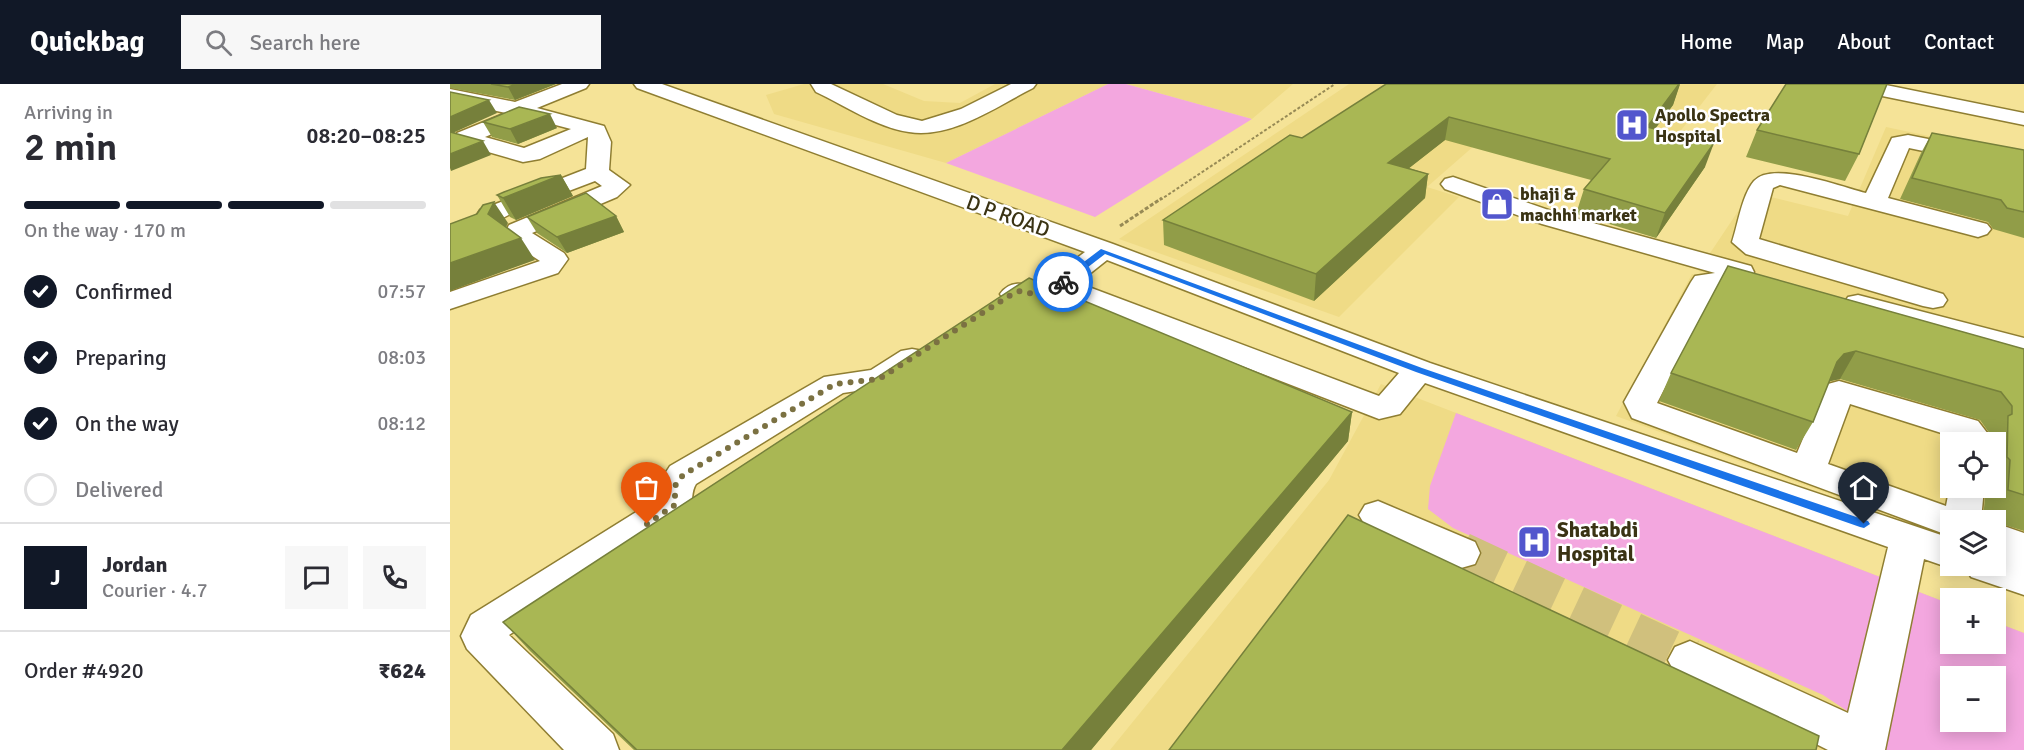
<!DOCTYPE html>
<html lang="en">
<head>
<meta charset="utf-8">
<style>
  body { margin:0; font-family:Signika,sans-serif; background:#f7f7f7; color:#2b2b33; height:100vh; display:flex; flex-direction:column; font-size:22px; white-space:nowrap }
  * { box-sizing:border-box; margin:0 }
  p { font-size:20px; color:#7c7c81 }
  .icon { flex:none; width:33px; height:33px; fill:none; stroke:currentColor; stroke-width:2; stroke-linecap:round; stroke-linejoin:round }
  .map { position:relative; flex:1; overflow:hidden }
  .side { display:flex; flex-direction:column; background:#fff; width:450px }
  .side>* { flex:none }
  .fabs { position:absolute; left:1490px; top:348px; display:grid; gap:12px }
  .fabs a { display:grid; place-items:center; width:66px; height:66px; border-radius:0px; background:#fff; box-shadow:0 3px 15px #0003; font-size:30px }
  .pin { position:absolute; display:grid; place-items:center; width:51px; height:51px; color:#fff; margin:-62px -26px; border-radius:50% 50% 50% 0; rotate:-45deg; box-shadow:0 0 6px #0007 }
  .pin .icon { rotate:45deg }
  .courier { position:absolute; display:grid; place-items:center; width:60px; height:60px; margin:-30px; border:4px solid #1a73e8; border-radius:50%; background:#fff; color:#222; box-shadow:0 2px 8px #0007 }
  .head em { font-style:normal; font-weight:600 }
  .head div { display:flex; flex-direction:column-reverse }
  .head { display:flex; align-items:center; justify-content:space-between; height:102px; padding:0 24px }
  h1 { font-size:39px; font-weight:600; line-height:45px }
  .bar { display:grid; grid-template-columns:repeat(4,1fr); gap:9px 6px; align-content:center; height:72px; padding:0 24px }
  .bar i { height:8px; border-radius:4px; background:#e1e1e2 }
  .bar .current { background:#111827 }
  .bar p { grid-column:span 4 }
  .line { display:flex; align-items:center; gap:15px; padding:0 24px; border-top:2px solid #e1e1e2 }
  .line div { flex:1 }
  .round { display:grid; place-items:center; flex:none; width:63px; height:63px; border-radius:0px; background:#f7f7f7 }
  ol { padding:0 24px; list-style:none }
  li { display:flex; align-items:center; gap:18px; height:66px }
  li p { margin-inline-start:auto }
  li .icon { padding:6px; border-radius:50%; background:#111827; color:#fff; stroke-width:4 }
  li:last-child { color:#7c7c81 }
  li i { width:33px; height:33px; border:3px solid #e1e1e2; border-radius:50% }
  header { display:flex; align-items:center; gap:36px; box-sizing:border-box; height:84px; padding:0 30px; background:#111827; color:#fff }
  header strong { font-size:28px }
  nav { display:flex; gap:33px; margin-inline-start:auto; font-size:21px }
  .search { width:420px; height:54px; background:#f7f7f7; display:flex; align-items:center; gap:15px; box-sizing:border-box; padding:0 21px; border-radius:0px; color:#7c7c81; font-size:22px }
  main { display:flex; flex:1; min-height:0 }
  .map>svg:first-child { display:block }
  .built { fill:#efdb86; fill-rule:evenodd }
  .green { fill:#f3a7df; fill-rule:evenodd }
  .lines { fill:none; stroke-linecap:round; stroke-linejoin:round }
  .minor-tunnel { stroke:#d0c07d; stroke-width:42; stroke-dasharray:42 21; stroke-linecap:butt }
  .minor-casing { stroke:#8f7e32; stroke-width:3 }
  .path-far1 { stroke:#978a55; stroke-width:2; stroke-dasharray:3 2; stroke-linecap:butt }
  .path { stroke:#978a55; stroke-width:3; stroke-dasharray:4 2; stroke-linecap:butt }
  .minor { fill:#fff; fill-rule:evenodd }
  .wall { fill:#919d48 }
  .shaded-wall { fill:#76803b }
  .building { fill:#a9b754; stroke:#76803b; stroke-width:1.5 }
  .route { fill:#1a73e8 }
  .done { stroke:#7b7142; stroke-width:6; stroke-dasharray:0 10.8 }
  .labels { text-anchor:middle; stroke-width:5; stroke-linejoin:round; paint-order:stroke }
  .far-poi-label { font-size:18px; font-weight:bold; fill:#3a3314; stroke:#fff; text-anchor:start }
  .street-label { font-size:21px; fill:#3a3314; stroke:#fff }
  .poi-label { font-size:21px; font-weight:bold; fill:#3a3314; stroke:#fff; text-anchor:start }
</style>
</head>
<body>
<header>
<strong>Quickbag</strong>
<div class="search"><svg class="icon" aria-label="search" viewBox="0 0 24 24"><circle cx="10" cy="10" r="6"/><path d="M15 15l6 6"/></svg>Search here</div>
<nav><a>Home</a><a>Map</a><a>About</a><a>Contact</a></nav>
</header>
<main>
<section class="side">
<div class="head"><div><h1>2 min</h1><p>Arriving in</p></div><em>08:20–08:25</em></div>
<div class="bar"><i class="current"></i><i class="current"></i><i class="current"></i><i></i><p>On the way · 170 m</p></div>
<ol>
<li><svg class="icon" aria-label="check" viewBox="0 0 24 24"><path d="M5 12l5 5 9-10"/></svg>Confirmed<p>07:57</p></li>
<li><svg class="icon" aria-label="check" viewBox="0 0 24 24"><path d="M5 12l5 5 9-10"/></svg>Preparing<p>08:03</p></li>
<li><svg class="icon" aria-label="check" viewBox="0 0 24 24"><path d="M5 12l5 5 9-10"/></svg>On the way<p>08:12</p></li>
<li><i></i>Delivered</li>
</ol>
<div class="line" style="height:108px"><b class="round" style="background:#111827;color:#fff">J</b><div><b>Jordan</b><p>Courier · 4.7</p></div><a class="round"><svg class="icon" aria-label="chat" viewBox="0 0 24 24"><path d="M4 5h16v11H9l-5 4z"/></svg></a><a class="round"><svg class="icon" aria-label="phone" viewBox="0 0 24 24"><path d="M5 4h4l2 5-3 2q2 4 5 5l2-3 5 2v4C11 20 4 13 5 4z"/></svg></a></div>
<div class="line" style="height:78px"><div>Order #4920</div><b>₹624</b></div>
</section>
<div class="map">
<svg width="1574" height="666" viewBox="0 0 1574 666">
  <rect width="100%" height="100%" fill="#f5e397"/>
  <path class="built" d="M354,0h79l41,17 36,2 35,-19h113l-162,79 -172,-49 -8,-19z
    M676,0h167l-41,35z
    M899,0h368l-49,63 -153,-37 -88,77 32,10 -120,120 -220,-78z
    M1436,43l138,29v207l-326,-92 53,-79 97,24z
    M1242,190l332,102v189l-29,-11v-34h-45v18l-334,-122zM1500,358h45v46h-45z
    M931,300l569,220v40h45v-22l29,11v117h-914l219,-270zM1500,592h45v46h-45z"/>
  <path class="green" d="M658,0h18l126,35 -157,98 -149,-54z
    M1006,329l494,191v40h45v-22l29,11v117h-152l-5,-26 -44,-29 -370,-167 -25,-19 2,-23zM1500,592h45v46h-45z"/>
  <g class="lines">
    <path class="minor-tunnel" d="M1011,469l229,107"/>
    <g class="minor-casing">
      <path id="minor" d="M112,0h27l-3,4 -49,20 67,18 7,16 -2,28 21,15 -13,12 -85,36 32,20 4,6 -10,14 -108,36v-17l90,-31 -32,-21 -4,-5 5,-10 93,-39 -7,-5 -79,30 -17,9 -9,14 -40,14v-17l21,-7 9,-14 106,-41 2,-32 -48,22 -17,3 -66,-19 -3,-5 3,-5 49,-20 -56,-12v-12l65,13zM79,34l42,11 -47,19 -39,-11z
        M184,0h28l451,160 317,119 520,175v28h8l-8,2 -26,-9 -39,191h-57l-153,-77 -7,-13 7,-13 15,-6 158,72 40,-166 -463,-164 -25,31 -21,5 -318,-123 -8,6 -10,2 -39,-4 -4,-6c10,-14 23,-11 38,-7l47,-35 -448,-164zM657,176l292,113 -20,23 -301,-113z
        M361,0h20l66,31 25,6 39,-12 50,-25h25l-3,4c-36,18 -81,51 -124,44 -33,-5 -63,-26 -93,-40z
        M1393,0h38l143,29v12l-171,-35z
        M1458,51l116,23v14l-115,-24 -21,50 99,26 4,5 -4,5 -9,3 -198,-52 -7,3 -14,51 184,55 4,6 -4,6 -10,2 -10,-2 -177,-52 -14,-12c6,-18 10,-47 22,-61 18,-21 88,6 112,12l26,-55z
        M1003,93l107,37 191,52 3,6 -3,6 -6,1 28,8 4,6 -4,6 -10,2 -48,-11 -58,113 140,50 26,-62 5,-7 11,-3 139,40 10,13 -1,8h-34l1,-5 -104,-33 -22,60 118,42 4,-21v3h34l-3,32h-31v16l-318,-118 -8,-16 67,-120 4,-6 20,-3 -173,-49 -97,-35 -4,-5 4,-5z
        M1408,211l166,43v18l-176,-47 -4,-6 4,-6z
        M462,265l11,2 4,7 -4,7 -33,21 -47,7 -147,91c-6,9 -2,21 -8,31l-179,120 104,99 6,16h-55l-97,-101 -6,-13 10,-21 186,-116v-13l13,-20 154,-89 47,-7 30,-19z
        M928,417l97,41 5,11 -5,11 -14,4 -14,-4 -82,-39 -6,-10 6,-10z
        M1545,439l29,10v62l-53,-18 -6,-11h30z"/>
    </g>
    <path class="path-far1" d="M710,116l175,-116"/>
    <path class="path" d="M670,142l42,-28"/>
    <use href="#minor" class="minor"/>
  </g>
  <path class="wall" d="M0,0h106l-41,16 -65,-12z
    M1230,0l-7,21 -18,24 50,38 -49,71 -80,-24 8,-25 7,-9 -146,-40 -36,28 19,6 -3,24 -111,103 -150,-56 -1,-25 139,-82z
    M33,38l74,6 -39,16 -26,-7z
    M1307,46l102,24 -14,27 -99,-24z
    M1482,49l92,17v88l-31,-9 -5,-7 -88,-23 21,-46z
    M111,91l12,21 -57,24 -6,-3 -13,-22z
    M166,132l8,16 -57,21 -30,-20 -10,-16z
    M1278,182l296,83v182l-29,-9v-2h-5l-7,-2 3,-30h-1h10v-46h-8l3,-2v-6l-10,-14 -140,-41 -11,2 -16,41 -17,28 -137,-49 12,-28z
    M902,328l-4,29 -257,309h-457l-104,-99 -27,-29z"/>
  <path class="shaded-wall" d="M66,0h40l-41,16 -7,-13z
    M1230,0l-7,21 -34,45 8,-23z
    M39,16l8,13 -42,19 -3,7 -2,-3v-19z
    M100,30l7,14 -39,16 -8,-15z
    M999,33l-4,23 -60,47 3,-24z
    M33,57l8,14 -40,16 -1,-3v-14z
    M1264,59l-9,24 -49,71 9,-25z
    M978,90l-3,24 -111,103 2,-27z
    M111,91l12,21 -57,24 -13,-22z
    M44,118l14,21 -6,13 -14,-22z
    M166,132l8,16 -57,21 -10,-16z
    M71,154l14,22 -85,31v-28z
    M1406,267l-16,28 -13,3 10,-20 7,-8z
    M902,328l-4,29 -257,309h-29z"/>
  <path class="building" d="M41,0h25l-8,3z
    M936,0h293l-32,43 67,16 -49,70 -81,-24 26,-30 -161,-42 -61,46 40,11 -112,100 -153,-54 127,-85 12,3z
    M1336,0h101l-28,70 -102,-24z
    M0,8l39,8 -39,17z
    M69,23l31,7 -40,15 -27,-7z
    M0,48l33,9 -33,13z
    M1482,49l92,17v62l-17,-4 -6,-8 -89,-22z
    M111,91l-58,23 -6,-3 7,-3 37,-14z
    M136,109l30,23 -59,21 -30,-20z
    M44,118l-6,12 33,24 -71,25v-39l27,-10 6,-9z
    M1278,182l296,83v146l-16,-5 2,-30 -3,-3 1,-41 4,-2v-8l-11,-14 -145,-41 -12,3 -7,8 -24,60 -142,-49z
    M579,194l323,134 -290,338h-425l-134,-128z
    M898,431l471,221 -3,14h-647z"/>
  <path class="route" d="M651,165l321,119 446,153 2,3 -6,4 -4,-1 -444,-155 -311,-118 -39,30h-6v-4z"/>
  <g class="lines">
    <path class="done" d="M197,440l28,-19v-19l8,-11 152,-91 44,-5 130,-83 11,-5 23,5 20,-14"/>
  </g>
  <defs>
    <g id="hospital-square" transform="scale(1.725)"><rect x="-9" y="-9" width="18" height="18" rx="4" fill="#5256cd" stroke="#fff"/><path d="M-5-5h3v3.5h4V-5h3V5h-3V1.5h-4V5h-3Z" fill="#fff"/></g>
    <g id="shop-square" transform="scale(1.725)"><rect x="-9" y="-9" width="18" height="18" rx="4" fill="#5256cd" stroke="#fff"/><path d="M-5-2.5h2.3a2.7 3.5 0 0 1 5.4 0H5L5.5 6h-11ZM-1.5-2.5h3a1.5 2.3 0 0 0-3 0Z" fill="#fff"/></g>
  </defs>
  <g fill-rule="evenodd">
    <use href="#hospital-square" x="1182" y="41"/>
    <use href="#shop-square" x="1047" y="120"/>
    <use href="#hospital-square" x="1084" y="458"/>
  </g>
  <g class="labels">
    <g class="far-poi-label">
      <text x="1205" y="37">Apollo Spectra<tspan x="1205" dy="21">Hospital</tspan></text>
      <text x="1070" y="116">bhaji &amp;<tspan x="1070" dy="21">machhi market</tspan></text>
    </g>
    <g class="street-label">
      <text transform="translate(558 132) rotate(20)" y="7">D P ROAD</text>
    </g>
    <g class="poi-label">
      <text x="1107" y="453">Shatabdi<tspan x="1107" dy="24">Hospital</tspan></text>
    </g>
  </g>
</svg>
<div class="fabs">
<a><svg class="icon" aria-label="locate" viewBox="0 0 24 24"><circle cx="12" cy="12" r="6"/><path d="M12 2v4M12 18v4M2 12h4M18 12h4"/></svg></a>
<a><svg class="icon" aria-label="layers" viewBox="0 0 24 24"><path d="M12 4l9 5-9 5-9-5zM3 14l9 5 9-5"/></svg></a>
<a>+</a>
<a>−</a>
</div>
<div class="pin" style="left:197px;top:440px;background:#ea580c"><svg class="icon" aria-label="bag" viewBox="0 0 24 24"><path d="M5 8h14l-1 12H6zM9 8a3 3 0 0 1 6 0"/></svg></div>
<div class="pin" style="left:1414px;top:440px;background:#1f2937"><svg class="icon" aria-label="home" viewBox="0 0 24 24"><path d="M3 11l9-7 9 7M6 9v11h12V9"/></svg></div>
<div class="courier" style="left:613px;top:198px"><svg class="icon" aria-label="bike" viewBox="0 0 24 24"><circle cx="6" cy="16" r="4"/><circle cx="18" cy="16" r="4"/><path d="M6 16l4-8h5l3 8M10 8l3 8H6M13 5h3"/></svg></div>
</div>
</main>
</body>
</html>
